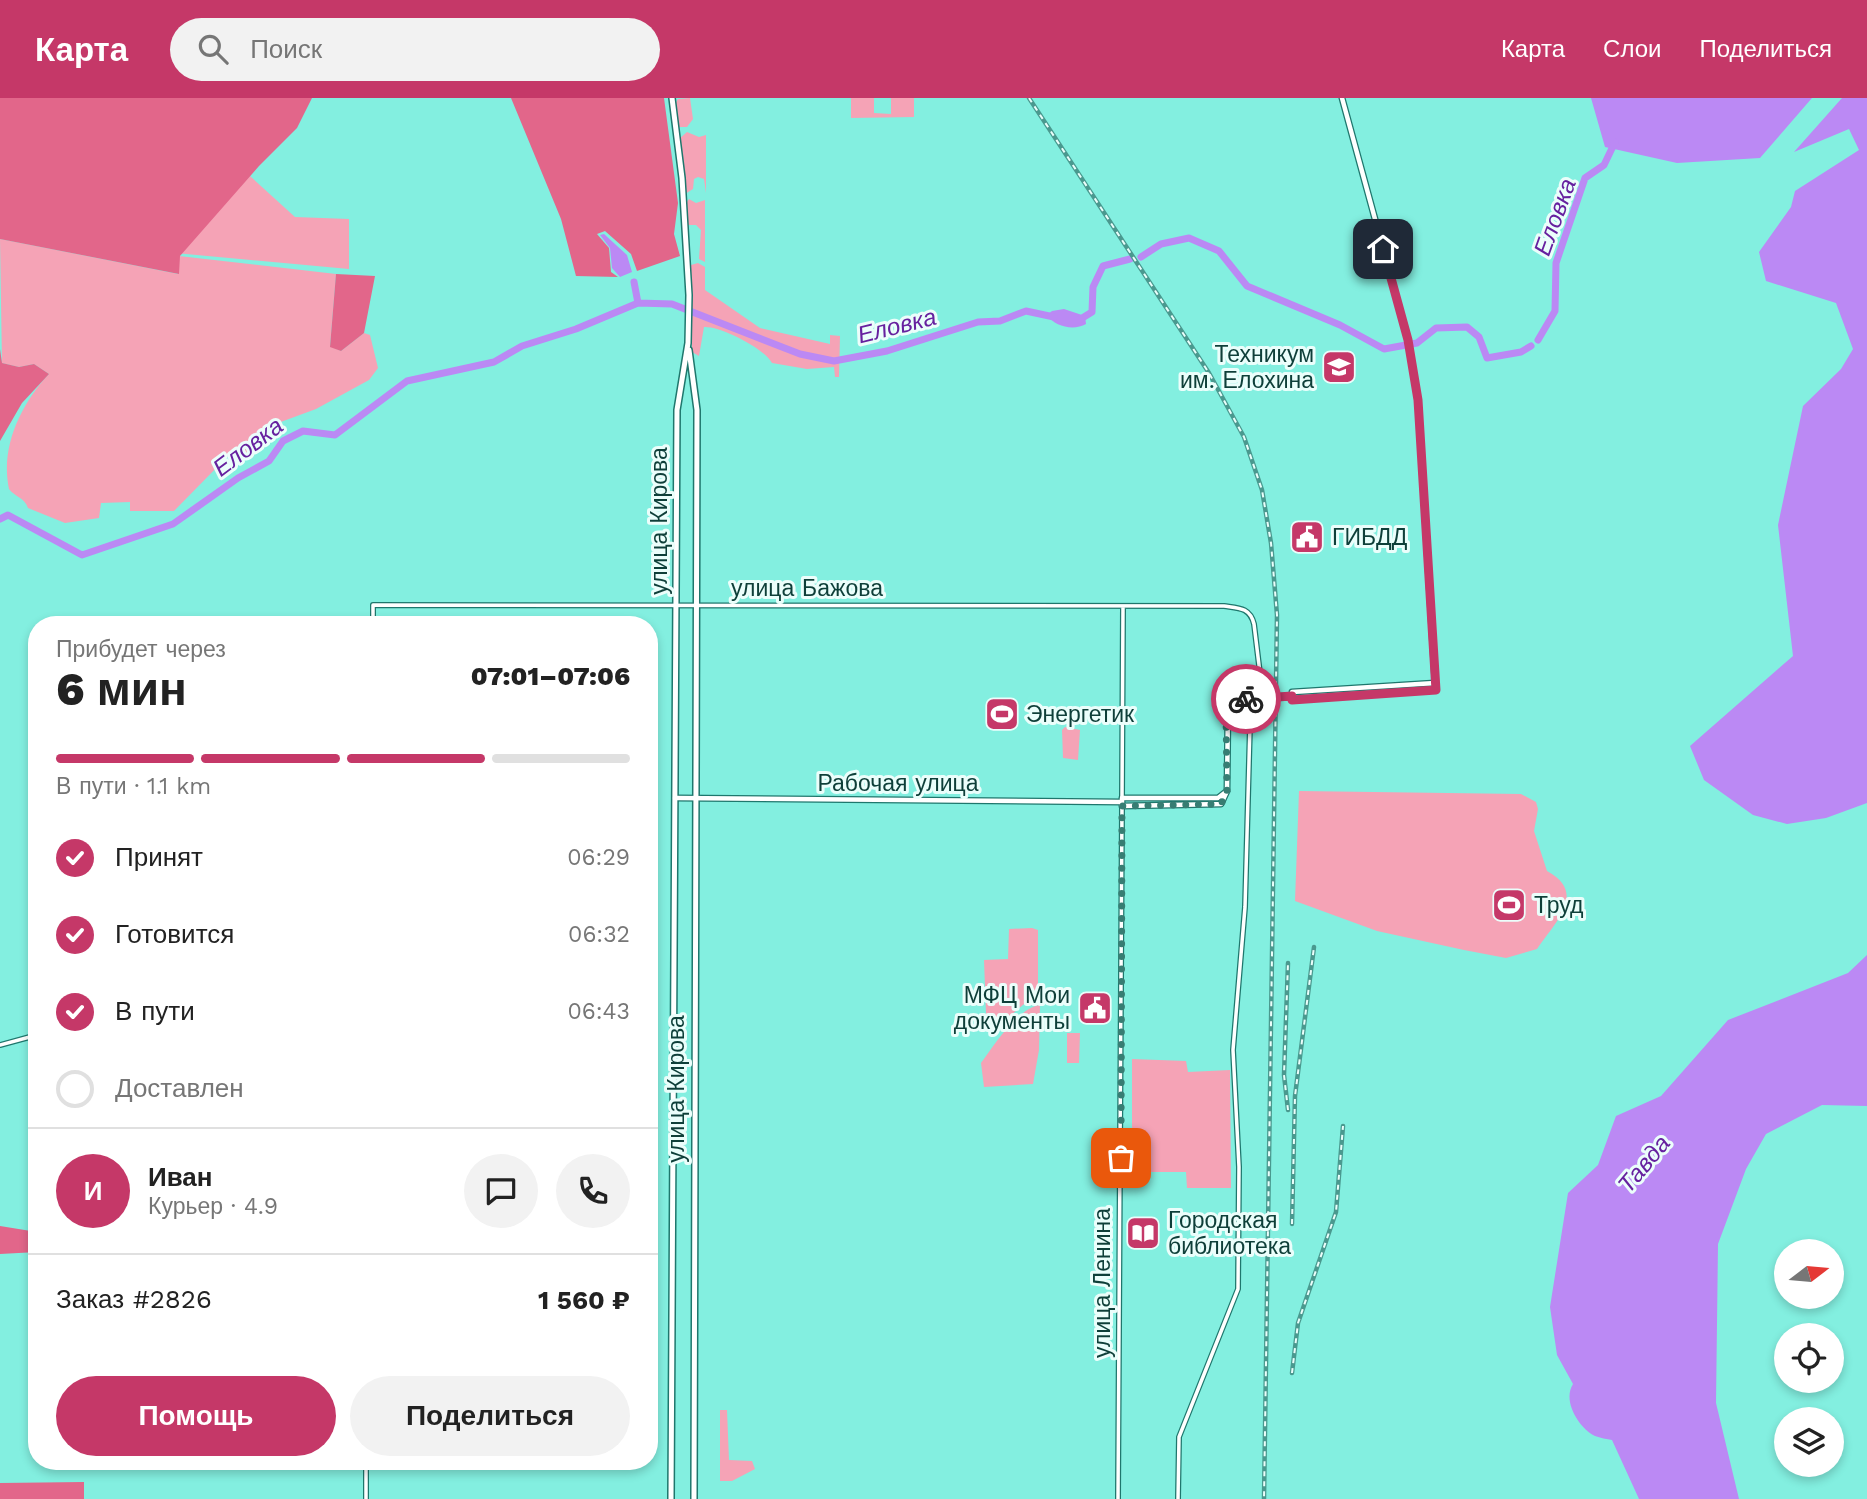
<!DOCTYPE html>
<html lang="ru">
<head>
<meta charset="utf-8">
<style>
  body { margin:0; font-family:"Work Sans",sans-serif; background:#f2f2f2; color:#222; height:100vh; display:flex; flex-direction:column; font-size:26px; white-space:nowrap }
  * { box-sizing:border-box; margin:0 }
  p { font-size:23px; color:#767676 }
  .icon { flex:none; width:38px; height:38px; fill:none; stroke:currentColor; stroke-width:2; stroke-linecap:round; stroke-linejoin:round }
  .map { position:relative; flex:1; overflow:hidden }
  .panel { position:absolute; left:28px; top:518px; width:630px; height:854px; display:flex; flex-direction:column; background:#fff; border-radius:28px; box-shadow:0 4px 10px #0003 }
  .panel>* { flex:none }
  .needle { width:46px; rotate:74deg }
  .fabs { position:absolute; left:1774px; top:1141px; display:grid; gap:14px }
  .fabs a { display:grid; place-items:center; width:70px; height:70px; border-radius:50%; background:#fff; box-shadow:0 4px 10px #0003; font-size:35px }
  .pin { position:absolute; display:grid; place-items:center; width:60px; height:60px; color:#fff; margin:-30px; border-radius:14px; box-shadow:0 4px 10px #0006 }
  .courier { position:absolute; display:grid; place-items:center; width:70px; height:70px; margin:-35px; border:5px solid #c53868; border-radius:50%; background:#fff; color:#222; box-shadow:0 2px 9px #0007 }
  .head em { font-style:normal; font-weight:800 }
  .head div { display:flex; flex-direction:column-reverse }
  .head { display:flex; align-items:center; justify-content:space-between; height:119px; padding:0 28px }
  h1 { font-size:46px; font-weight:800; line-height:52px }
  .bar { display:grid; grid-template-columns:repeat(4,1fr); gap:10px 7px; align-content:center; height:84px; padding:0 28px }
  .bar i { height:9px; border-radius:5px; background:#e0e0e0 }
  .bar .on { background:#c53868 }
  .bar p { grid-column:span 4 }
  .line { display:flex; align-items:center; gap:18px; padding:0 28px; border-top:2px solid #e0e0e0 }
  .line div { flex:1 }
  .round { display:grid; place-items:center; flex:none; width:74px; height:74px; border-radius:37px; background:#f2f2f2 }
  ol { padding:0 28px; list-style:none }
  li { display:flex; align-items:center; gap:21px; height:77px }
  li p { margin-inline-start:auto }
  li .icon { padding:7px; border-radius:50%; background:#c53868; color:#fff; stroke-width:4 }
  li:last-child { color:#767676 }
  li i { width:38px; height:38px; border:4px solid #e0e0e0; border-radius:50% }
  .button { display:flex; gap:14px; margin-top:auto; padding:14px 28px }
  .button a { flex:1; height:80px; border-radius:42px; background:#c53868; color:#fff; font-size:28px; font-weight:800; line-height:80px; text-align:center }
  .button a+a { background:#f2f2f2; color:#222 }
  header { display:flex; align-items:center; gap:42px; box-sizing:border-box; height:98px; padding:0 35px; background:#c53868; color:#fff }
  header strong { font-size:33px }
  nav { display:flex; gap:38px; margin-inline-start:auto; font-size:24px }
  .search { width:490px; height:63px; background:#f2f2f2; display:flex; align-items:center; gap:18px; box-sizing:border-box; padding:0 24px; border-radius:38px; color:#767676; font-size:26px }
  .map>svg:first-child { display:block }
  .green { fill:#f5a3b6 }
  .forest { fill:#e2668a }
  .water { fill:#bb89f4 }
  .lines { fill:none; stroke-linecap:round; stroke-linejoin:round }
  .river { stroke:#bb89f4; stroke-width:7 }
  .tertiary-casing { stroke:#1f776d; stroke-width:6 }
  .secondary-casing { stroke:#1f776d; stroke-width:7 }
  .primary-casing { stroke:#1f776d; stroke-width:8 }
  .tertiary { stroke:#fff; stroke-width:3.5 }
  .secondary { stroke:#fff; stroke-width:4.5 }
  .primary { stroke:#fff; stroke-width:5 }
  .rail-casing { stroke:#4a998f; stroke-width:4.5 }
  .rail { stroke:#ebfefb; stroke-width:2; stroke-dasharray:5; stroke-linecap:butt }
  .done { stroke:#377d73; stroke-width:7; stroke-dasharray:0 12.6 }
  .route { stroke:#c53868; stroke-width:9 }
  .labels { text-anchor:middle; stroke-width:6; stroke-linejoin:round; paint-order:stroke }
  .poi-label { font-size:23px; fill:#0e3f39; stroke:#ebfefb; text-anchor:start }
  .street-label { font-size:23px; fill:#0e3f39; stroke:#ebfefb }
  .water-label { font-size:24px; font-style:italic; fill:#66219f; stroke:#ebfefb }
</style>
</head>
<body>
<header>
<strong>Карта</strong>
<div class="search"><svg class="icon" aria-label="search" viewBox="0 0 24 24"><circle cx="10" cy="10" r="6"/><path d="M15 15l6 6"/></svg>Поиск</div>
<nav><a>Карта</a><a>Слои</a><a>Поделиться</a></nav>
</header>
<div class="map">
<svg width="1867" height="1401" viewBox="0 0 1867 1401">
  <rect width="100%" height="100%" fill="#83efe0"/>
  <path class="green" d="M690,0l3,21 -6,8h-8l-4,-23 3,-5z
    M851,0h23v15l17,1v-16h23v19l-63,1z
    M687,34l12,5 7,-2v58l-2,-14 -6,-2 -4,2 -1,10 -8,5 -6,-55z
    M250,78l45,41 54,2v50l-174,-16z
    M689,101l7,4 9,-3v62l-6,-3 2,-29 -5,-5h-8l-2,-22z
    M0,141l178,35 1,-18 157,18 -6,72 11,5 23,-18 6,2 8,33 -9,12 -53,29 -38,14 -24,28 -27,6 -53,54h-44v-9l-29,1 -2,15 -34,5 -37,-15c-4,-11 -13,-11 -19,-19 -9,-42 12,-85 40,-115l-15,-10 -15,3 -17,-4z
    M698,165l7,4v23l55,38 70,16v-9l10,1 -1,41h-4l-1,-10 -27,2 -35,-6c-8,-15 -52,-37 -68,-36l-5,29 -7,-4 -1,-87z
    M1065,629l15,3 -2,30 -15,-2 -1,-28z
    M1299,693l222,3 15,8 2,7 -4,22 13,40c41,22 8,51 -10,78l-31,9 -42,-8 -87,-19 -82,-30z
    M1032,830l6,2v64c-15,8 -23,21 -39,28l-13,-8 -2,-54 24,-1 1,-30z
    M1040,907l-1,45 -6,34 -49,3 -3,-24c13,-18 37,-55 59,-58z
    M1067,935h13l-1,30h-12z
    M1132,961l54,2 2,11 42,-2 1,118h-44l-1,-16h-54z
    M720,1312h7l2,50 23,1 3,8 -23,12h-12z"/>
  <path class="forest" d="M0,0h312l-15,30 -38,38 -79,90 -1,18 -179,-35z
    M511,0h153l14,105 -4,31 6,22 -43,15 -6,-17 -26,-23 -8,3 12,14 2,24 7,5 -42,-1 -15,-57z
    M336,176l39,2 -11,57 -23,18 -11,-4z
    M0,251l2,14 17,4 15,-3 15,10 -27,29 -22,38z
    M0,1128l37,6v20l-37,2z
    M84,1384v17h-84v-16z"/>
  <path class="water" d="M1591,0h221l-52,60 -83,5 -72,-16z
    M1842,0h25v705l-41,15 -39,6 -34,-9 -49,-35 -14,-34 103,-90 -15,-131 25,-119 38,-37 12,-20 -17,-46 -70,-22 -7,-29 32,-45 4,-16 64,-41 -10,-21 -55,23z
    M604,136l23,21 5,17 -12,5 -8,-9 -2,-20 -10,-13z
    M1064,211l21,7 1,8c-12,7 -31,3 -39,-9l5,-4z
    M1867,857v151l-45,-1 -56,29 -20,35 -28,75 -2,159 23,96h-100l-27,-59c-5,-1 -12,-2 -17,-4 -16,-8 -33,-35 -22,-52l-16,-29 -7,-48 18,-114 30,-28 18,-49 45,-20 67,-76 120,-47z"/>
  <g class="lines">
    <path class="river" d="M1141,159l20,-13 28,-6 30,13 28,35 93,39 44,24 33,-6 19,-15 31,-1 12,10 8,21 34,-6 10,-6
      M634,184l4,21
      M1079,222l13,-8 1,-25 10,-21 27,-7
      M1538,242l17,-29 1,-48 29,-85 19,-13 11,-23
      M0,421l8,-4 74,40 91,-31 65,-46 31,-17 14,-20 20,-10 32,4 72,-54 87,-19 28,-16 54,-17 62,-26 34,1 128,50 34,7 53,-10 91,-29 22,-1 26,-10 28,6"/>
    <g class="tertiary-casing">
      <path id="tertiary" d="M373,527v-20l851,1c14,2 26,1 30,18l9,74 -8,8 -5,19 -5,182 -12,143 6,117 -1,122 -59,148 -1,62
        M1122,700l1,-192
        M0,947l37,-10
        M366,1363v38
        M1118,1401l4,-693"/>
    </g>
    <g class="secondary-casing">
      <path id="secondary" d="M1342,0l66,242 10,59 17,284 1,7 -144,10v-8l143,-9
        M1227,693l-9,7h-96v8l99,-2 6,-13 1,-84 9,-7 55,-4
        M675,700l447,4"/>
    </g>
    <g class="primary-casing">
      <path id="primary" d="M689,252l8,60 -3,1089
        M671,1401l6,-1089 11,-67 1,-48 -7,-117 -10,-80"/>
    </g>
    <use href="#tertiary" class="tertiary"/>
    <use href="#secondary" class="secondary"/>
    <use href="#primary" class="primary"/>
    <g class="rail-casing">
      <path id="rail" d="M1029,0l180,275 35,64 18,53 9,53 6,72 -13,884
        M1288,1012l-4,-35 4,-112
        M1292,1126l3,-128 19,-149
        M1292,1275l6,-50 38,-111 7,-86"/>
    </g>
    <use href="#rail" class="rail"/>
  </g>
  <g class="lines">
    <path class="done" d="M1121,1060l1,-352 99,-2 6,-13 -1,-80 7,-9 13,-3"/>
    <path class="route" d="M1246,601l46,-3v4l144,-10 -18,-290 -10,-60 -25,-91"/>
  </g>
  <defs>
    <g id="university-square" transform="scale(1.75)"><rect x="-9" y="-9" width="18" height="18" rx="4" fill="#c53868" stroke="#ebfefb"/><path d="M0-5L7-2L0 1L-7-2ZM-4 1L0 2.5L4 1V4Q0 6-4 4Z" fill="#fff"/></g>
    <g id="civic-square" transform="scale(1.75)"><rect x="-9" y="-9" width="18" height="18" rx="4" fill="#c53868" stroke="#ebfefb"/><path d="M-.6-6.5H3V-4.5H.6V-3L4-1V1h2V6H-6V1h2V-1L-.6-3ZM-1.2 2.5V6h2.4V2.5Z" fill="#fff"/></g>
    <g id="stadium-square" transform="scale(1.75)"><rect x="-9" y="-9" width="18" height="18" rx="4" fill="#c53868" stroke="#ebfefb"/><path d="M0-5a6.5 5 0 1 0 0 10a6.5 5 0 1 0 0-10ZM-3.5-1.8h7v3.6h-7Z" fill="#fff"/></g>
    <g id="library-square" transform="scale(1.75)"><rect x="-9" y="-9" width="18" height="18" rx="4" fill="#c53868" stroke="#ebfefb"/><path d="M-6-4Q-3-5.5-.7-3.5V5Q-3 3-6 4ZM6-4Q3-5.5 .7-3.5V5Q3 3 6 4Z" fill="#fff"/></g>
  </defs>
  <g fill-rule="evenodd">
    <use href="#university-square" x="1339" y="269"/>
    <use href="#civic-square" x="1307" y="439"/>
    <use href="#stadium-square" x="1002" y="616"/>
    <use href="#stadium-square" x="1509" y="807"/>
    <use href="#civic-square" x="1095" y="910"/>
    <use href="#library-square" x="1143" y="1135"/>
  </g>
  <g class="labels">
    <g class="poi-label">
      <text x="1314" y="264" text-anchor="end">Техникум<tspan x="1314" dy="26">им. Елохина</tspan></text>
      <text x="1332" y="447">ГИБДД</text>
      <text x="1026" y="624">Энергетик</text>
      <text x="1534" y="815">Труд</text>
      <text x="1070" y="905" text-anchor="end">МФЦ Мои<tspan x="1070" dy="26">документы</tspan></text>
      <text x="1168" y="1130">Городская<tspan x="1168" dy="26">библиотека</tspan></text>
    </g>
    <g class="street-label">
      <text transform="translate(659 423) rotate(-90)" y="8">улица Кирова</text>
      <text x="807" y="498">улица Бажова</text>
      <text x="898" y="693">Рабочая улица</text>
      <text transform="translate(676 991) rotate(-90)" y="8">улица Кирова</text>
      <text transform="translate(1102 1185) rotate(-90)" y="8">улица Ленина</text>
    </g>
    <g class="water-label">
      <text transform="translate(1555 119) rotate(-70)" y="8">Еловка</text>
      <text transform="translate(897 228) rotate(-14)" y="8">Еловка</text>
      <text transform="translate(248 349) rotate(-37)" y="8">Еловка</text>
      <text transform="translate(1644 1066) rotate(-50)" y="8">Тавда</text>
    </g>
  </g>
</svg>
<div class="fabs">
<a><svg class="needle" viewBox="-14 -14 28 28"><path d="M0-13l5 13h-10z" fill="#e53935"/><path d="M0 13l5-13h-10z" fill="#767676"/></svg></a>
<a><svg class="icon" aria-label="locate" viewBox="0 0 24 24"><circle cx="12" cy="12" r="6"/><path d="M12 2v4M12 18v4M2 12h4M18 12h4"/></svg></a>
<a><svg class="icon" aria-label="layers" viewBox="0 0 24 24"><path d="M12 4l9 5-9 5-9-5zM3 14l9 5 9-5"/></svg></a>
</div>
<div class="pin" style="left:1121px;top:1060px;background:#ea580c"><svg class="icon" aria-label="bag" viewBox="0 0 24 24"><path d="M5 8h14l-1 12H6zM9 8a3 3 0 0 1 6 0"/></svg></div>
<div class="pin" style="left:1383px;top:151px;background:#1f2937"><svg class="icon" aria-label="home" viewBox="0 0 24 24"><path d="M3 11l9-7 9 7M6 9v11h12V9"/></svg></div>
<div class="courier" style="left:1246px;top:601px"><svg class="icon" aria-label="bike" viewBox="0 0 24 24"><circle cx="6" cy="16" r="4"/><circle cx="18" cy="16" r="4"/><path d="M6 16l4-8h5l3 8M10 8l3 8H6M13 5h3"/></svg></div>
<section class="panel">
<div class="head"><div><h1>6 мин</h1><p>Прибудет через</p></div><em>07:01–07:06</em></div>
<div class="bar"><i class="on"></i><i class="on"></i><i class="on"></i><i></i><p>В пути · 1.1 km</p></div>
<ol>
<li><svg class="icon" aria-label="check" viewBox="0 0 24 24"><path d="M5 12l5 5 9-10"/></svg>Принят<p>06:29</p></li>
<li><svg class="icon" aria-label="check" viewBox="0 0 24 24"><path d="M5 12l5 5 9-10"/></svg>Готовится<p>06:32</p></li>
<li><svg class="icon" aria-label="check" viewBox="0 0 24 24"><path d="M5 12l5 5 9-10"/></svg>В пути<p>06:43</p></li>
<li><i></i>Доставлен</li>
</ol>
<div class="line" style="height:126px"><b class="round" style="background:#c53868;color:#fff">И</b><div><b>Иван</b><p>Курьер · 4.9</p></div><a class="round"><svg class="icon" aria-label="chat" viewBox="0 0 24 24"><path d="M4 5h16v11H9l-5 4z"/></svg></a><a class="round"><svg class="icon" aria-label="phone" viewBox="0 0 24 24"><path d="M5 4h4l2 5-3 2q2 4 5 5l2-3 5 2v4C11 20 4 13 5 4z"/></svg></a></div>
<div class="line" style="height:91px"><div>Заказ #2826</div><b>1 560 ₽</b></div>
<div class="button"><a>Помощь</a><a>Поделиться</a></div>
</section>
</div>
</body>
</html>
